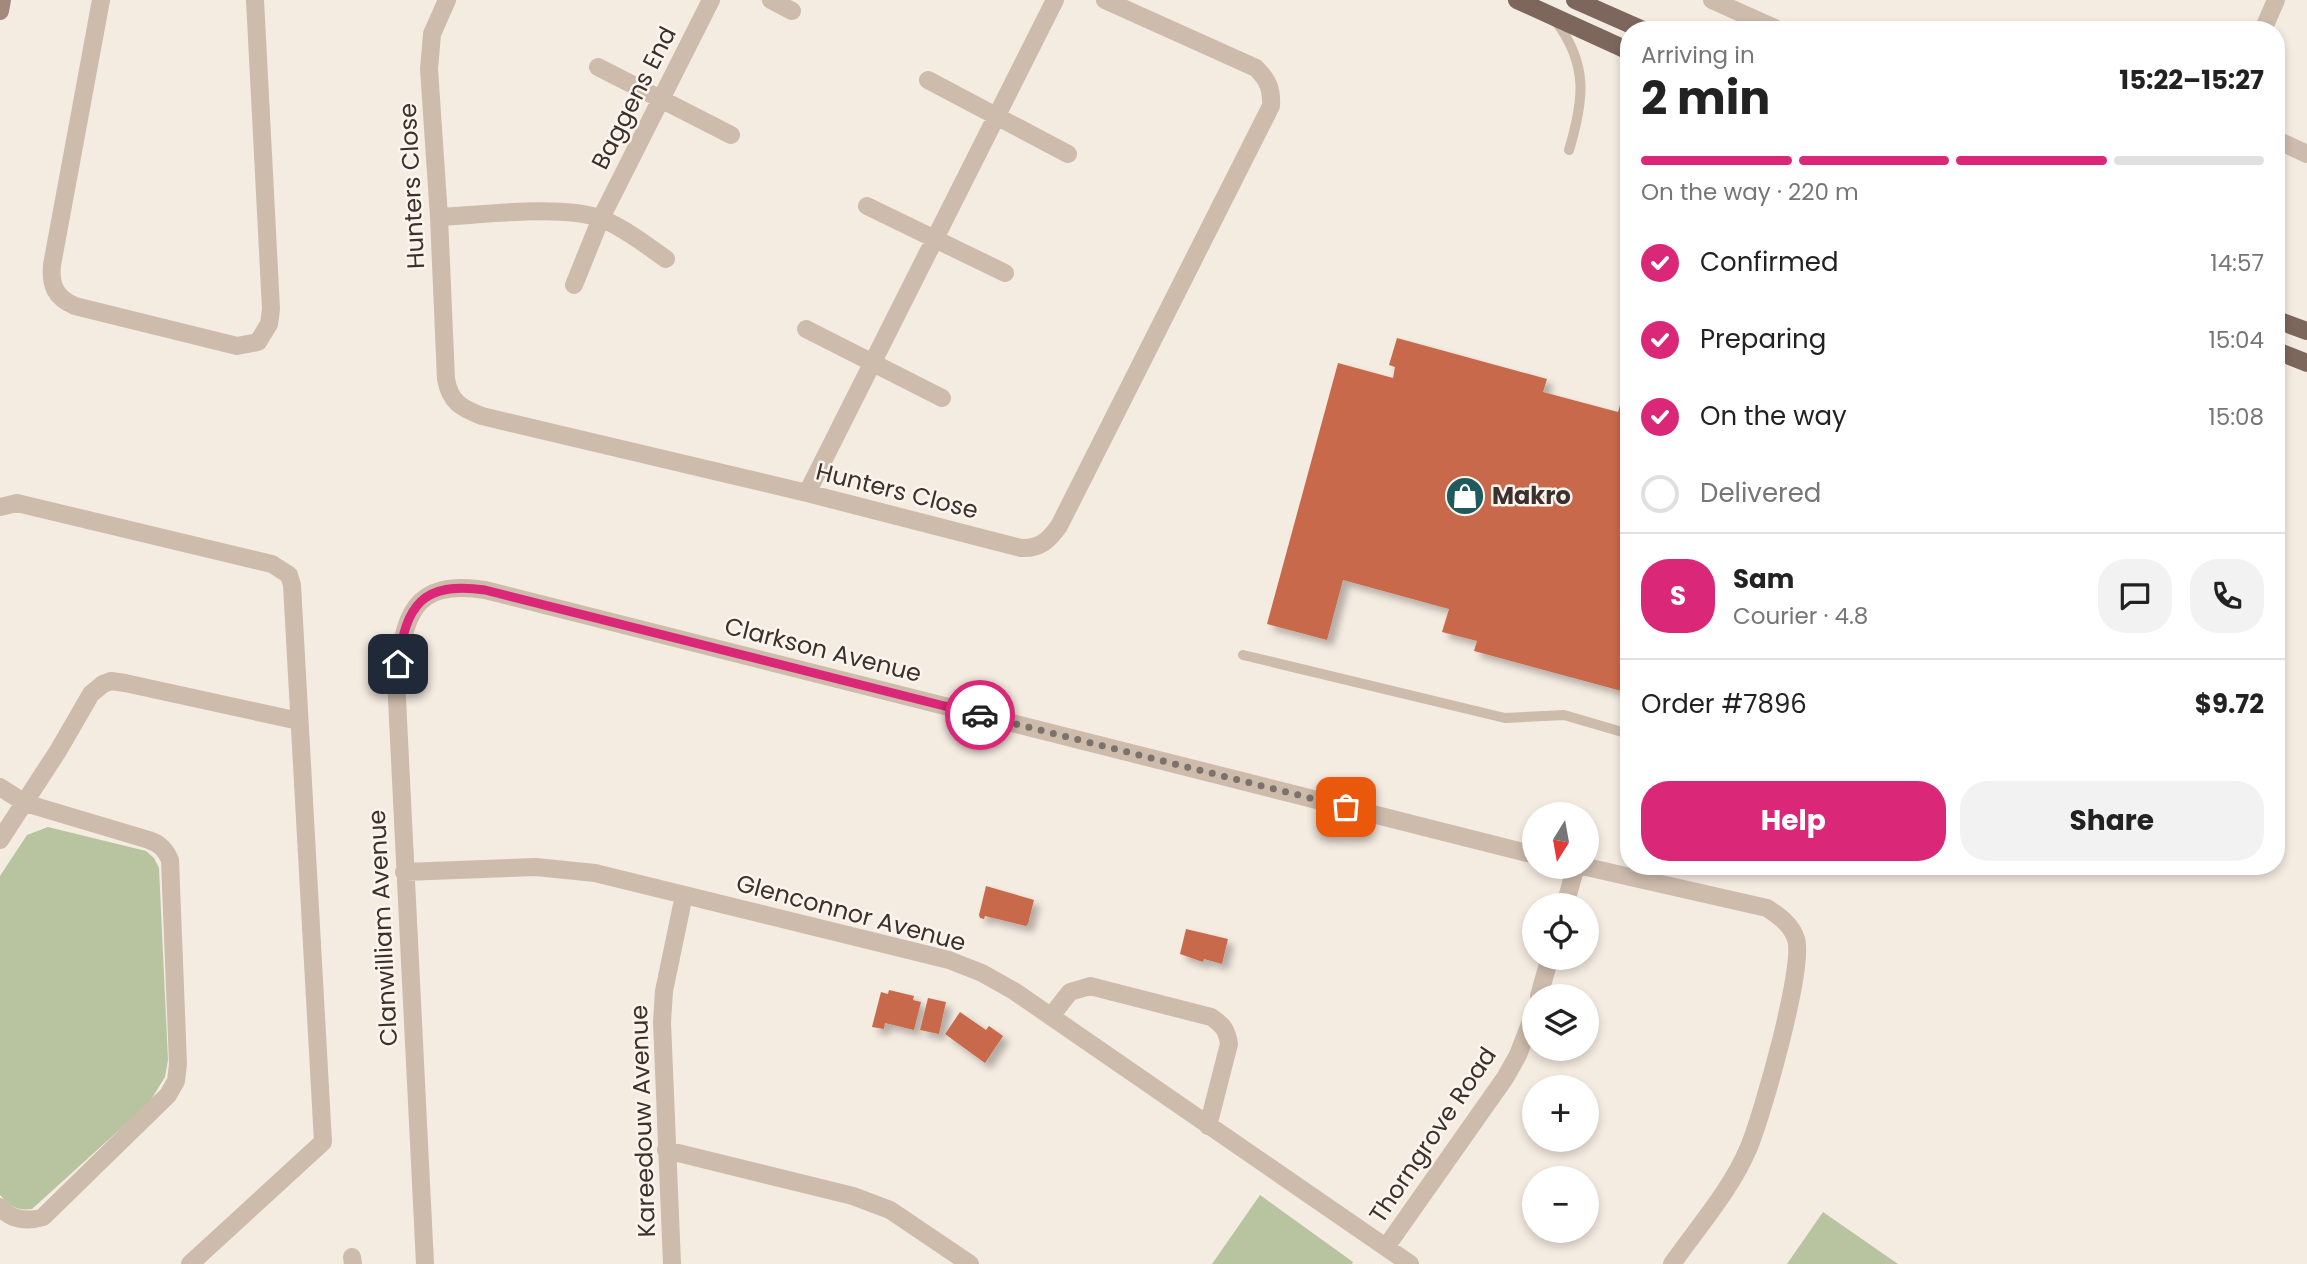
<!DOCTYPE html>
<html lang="en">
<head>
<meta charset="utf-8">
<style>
  body { margin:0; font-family:Poppins,sans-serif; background:#f2f2f2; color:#222; height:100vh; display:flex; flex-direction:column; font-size:26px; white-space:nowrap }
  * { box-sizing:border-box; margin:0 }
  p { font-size:23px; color:#767676 }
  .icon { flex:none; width:38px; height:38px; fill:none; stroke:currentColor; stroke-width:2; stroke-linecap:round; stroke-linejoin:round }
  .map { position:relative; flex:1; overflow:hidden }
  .panel { position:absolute; left:1620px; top:21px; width:665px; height:854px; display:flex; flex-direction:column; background:#fff; border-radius:28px; box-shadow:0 4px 10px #0003 }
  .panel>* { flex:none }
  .needle { width:46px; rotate:191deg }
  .fabs { position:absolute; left:1522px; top:802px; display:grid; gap:14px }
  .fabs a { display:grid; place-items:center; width:77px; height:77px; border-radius:50%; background:#fff; box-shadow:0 4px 10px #0003; font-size:35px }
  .pin { position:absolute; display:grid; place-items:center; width:60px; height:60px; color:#fff; margin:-30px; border-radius:14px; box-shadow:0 4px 10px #0006 }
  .courier { position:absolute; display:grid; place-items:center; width:70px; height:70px; margin:-35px; border:5px solid #db2777; border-radius:50%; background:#fff; color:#222; box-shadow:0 2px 9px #0007 }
  .summary em { font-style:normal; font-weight:700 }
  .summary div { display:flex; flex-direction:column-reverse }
  .summary { display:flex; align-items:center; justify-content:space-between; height:119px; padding:0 21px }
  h1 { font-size:46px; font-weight:700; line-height:52px }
  .bar { display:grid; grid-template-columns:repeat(4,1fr); gap:10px 7px; align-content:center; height:84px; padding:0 21px }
  .bar i { height:9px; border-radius:5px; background:#e0e0e0 }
  .bar .on { background:#db2777 }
  .bar p { grid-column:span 4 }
  .line { display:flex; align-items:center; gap:18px; padding:0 21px; border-top:2px solid #e0e0e0 }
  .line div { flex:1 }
  .round { display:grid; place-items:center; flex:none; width:74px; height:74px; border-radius:28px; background:#f2f2f2 }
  ol { padding:0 21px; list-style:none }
  li { display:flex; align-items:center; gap:21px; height:77px }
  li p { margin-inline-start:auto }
  li .icon { padding:7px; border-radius:50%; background:#db2777; color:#fff; stroke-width:4 }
  li:last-child { color:#767676 }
  li i { width:38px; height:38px; border:4px solid #e0e0e0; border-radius:50% }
  .primary-button { display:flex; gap:14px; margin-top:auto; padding:14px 21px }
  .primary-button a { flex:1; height:80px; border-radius:28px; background:#db2777; color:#fff; font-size:28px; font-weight:700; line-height:80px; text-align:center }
  .primary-button a+a { background:#f2f2f2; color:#222 }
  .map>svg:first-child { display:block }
  .green { fill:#b8c4a0 }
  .building { fill:#c8694b; filter:url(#shadow) }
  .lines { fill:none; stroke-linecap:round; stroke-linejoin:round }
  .lane { stroke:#cdbbac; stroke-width:10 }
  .street { stroke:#cdbbac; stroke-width:18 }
  .secondary { stroke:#a18a7d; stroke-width:18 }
  .primary { stroke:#7d675c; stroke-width:18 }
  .done { stroke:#7c716b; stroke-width:7; stroke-dasharray:0 12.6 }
  .route { stroke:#db2777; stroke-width:9 }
  .labels { text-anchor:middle; stroke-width:5; stroke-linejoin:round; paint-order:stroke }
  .street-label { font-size:24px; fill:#3b302b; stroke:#fbf5ee }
  .poi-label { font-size:24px; font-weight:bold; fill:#3b302b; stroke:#fbf5ee; text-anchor:start }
</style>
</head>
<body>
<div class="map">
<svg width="2307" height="1264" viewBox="0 0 2307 1264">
  <defs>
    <filter id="shadow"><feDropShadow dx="6" dy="6" stdDeviation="3.5" flood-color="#0004"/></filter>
  </defs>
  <rect width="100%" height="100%" fill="#f4ebe1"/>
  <path class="green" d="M48,827l98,24 8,7 5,10 9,192 -3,17 -16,26 -117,106c-16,2 -22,-3 -32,-14v-319l27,-41z
    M1260,1195l93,67 -1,2h-140z
    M1823,1212l75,52h-111z"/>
  <path class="building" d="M1397,338l150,41 -4,13 75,20 4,-14 7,2v293l-155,-42 3,-10 -35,-9 7,-23 -106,-29 -16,60 -60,-16 71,-261 55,15 2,-11 -6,-2z
    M986,886l48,14 -6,24 -2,2 -41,-10 -1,3 -4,-1 -1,-3z
    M1186,929l42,10 -6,25 -18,-5 -1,3 -23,-8z
    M889,990l25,6 -1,4 8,2 -7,28 -29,-7 -1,6 -12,-2 9,-35 7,2z
    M928,998l18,4 -7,32 -19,-4z
    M960,1012l26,18 3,-4 14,10 -18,27 -40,-29z"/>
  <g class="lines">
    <path class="lane" d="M1555,20c34,45 29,80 14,130
      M1243,655l262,63 59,-3 65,19"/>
    <path class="street" d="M101,0l-49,265c-2,21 4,33 23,41l162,40 21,-4 11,-18 2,-15 -16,-309
      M447,0l-15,34 -3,35 10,148 7,162c4,23 15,29 36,37l325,77 214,55c19,1 28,-8 38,-22l212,-420c1,-17 -3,-26 -15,-38l-151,-68
      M771,0l21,11
      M1712,0l67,30
      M2263,30l13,-30
      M598,67l133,68
      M928,80l140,74
      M2277,140l30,14
      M867,206l138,67
      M439,217c42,-2 125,-13 163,2 21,8 45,27 64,40
      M574,285l27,-67 110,-218
      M806,329l136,69
      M807,493l248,-493
      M0,507l17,-4 255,61 17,11 3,10 31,557 -133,122
      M0,787l25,16 124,37c11,4 16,9 21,20l8,204 -2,17 -8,14 -125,122c-16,5 -32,3 -43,-10
      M0,840l58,-89 33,-57 12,-10 8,-3 14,2 174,38
      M1582,866l185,42c12,8 24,16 29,31 9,27 -34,177 -47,208 -18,43 -51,80 -77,117
      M404,872l132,-5 59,6 354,87 33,13 32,18 396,273
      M1565,905l11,-39
      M1539,996l11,-39
      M1051,1016l19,-24 20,-6 121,31c12,8 16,13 18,27l-21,82
      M666,1150l187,46 37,14 80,54
      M1386,1247l119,-169 13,-23 17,-44
      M352,1257l1,7
      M425,1264l-29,-585c9,-63 15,-100 89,-89l1050,265
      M672,1264l-10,-242 2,-31 20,-96"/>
    <path class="secondary" d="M0,11l2,-11"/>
    <path class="primary" d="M1517,0l112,51
      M1575,0l68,30
      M2277,320l30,11
      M2277,351l30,12"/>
  </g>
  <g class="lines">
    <path class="done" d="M980,715l366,92"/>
    <path class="route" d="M398,664c8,-59 24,-83 87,-74l495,125"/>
  </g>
  <defs>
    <g id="shop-disc" transform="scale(2.0125)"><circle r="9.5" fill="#1f5a5e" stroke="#fbf5ee"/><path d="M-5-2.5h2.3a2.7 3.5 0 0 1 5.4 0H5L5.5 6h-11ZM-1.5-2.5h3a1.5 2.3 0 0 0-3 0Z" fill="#fff"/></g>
  </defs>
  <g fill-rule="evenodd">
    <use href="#shop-disc" x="1465" y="496"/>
  </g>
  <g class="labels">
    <g class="street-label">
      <text transform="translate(634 98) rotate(-63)" y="8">Baggens End</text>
      <text transform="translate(412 186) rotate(-93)" y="8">Hunters Close</text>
      <text transform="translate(897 491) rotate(14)" y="8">Hunters Close</text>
      <text transform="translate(823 650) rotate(14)" y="8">Clarkson Avenue</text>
      <text transform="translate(851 913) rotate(15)" y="8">Glenconnor Avenue</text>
      <text transform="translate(383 928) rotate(-93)" y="8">Clanwilliam Avenue</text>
      <text transform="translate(643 1121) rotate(-92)" y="8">Kareedouw Avenue</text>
      <text transform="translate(1433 1135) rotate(-56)" y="8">Thorngrove Road</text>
    </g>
    <g class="poi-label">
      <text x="1492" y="504">Makro</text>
    </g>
  </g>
</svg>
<div class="fabs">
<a><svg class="needle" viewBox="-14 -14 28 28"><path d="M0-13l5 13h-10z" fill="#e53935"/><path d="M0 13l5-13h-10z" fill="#767676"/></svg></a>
<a><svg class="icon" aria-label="locate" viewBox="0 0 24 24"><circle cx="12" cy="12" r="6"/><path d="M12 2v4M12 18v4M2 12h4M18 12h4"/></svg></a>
<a><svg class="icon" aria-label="layers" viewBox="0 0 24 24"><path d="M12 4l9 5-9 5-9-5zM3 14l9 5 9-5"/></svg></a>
<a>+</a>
<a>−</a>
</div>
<div class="pin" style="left:1346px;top:807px;background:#ea580c"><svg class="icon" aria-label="bag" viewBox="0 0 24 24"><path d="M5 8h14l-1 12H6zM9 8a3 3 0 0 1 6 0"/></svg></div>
<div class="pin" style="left:398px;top:664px;background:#1f2937"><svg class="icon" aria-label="home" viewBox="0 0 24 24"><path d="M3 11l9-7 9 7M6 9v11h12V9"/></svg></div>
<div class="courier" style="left:980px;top:715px"><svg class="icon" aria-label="car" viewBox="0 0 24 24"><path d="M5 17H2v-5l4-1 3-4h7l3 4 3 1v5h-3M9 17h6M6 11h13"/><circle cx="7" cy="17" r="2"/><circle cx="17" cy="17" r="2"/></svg></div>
<section class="panel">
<div class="summary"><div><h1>2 min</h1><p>Arriving in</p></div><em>15:22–15:27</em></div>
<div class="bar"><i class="on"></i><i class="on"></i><i class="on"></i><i></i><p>On the way · 220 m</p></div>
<ol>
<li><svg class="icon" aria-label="check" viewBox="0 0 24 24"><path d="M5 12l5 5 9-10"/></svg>Confirmed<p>14:57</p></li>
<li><svg class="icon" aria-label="check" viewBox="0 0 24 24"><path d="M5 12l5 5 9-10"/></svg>Preparing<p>15:04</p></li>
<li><svg class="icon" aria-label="check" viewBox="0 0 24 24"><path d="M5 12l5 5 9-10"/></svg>On the way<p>15:08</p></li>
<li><i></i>Delivered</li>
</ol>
<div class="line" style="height:126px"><b class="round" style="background:#db2777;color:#fff">S</b><div><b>Sam</b><p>Courier · 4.8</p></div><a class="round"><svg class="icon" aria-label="chat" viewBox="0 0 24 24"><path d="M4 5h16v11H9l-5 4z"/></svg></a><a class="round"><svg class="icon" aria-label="phone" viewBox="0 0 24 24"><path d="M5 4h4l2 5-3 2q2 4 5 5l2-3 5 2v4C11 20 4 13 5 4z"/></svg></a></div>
<div class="line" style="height:91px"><div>Order #7896</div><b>$9.72</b></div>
<div class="primary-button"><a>Help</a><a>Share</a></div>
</section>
</div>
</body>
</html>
